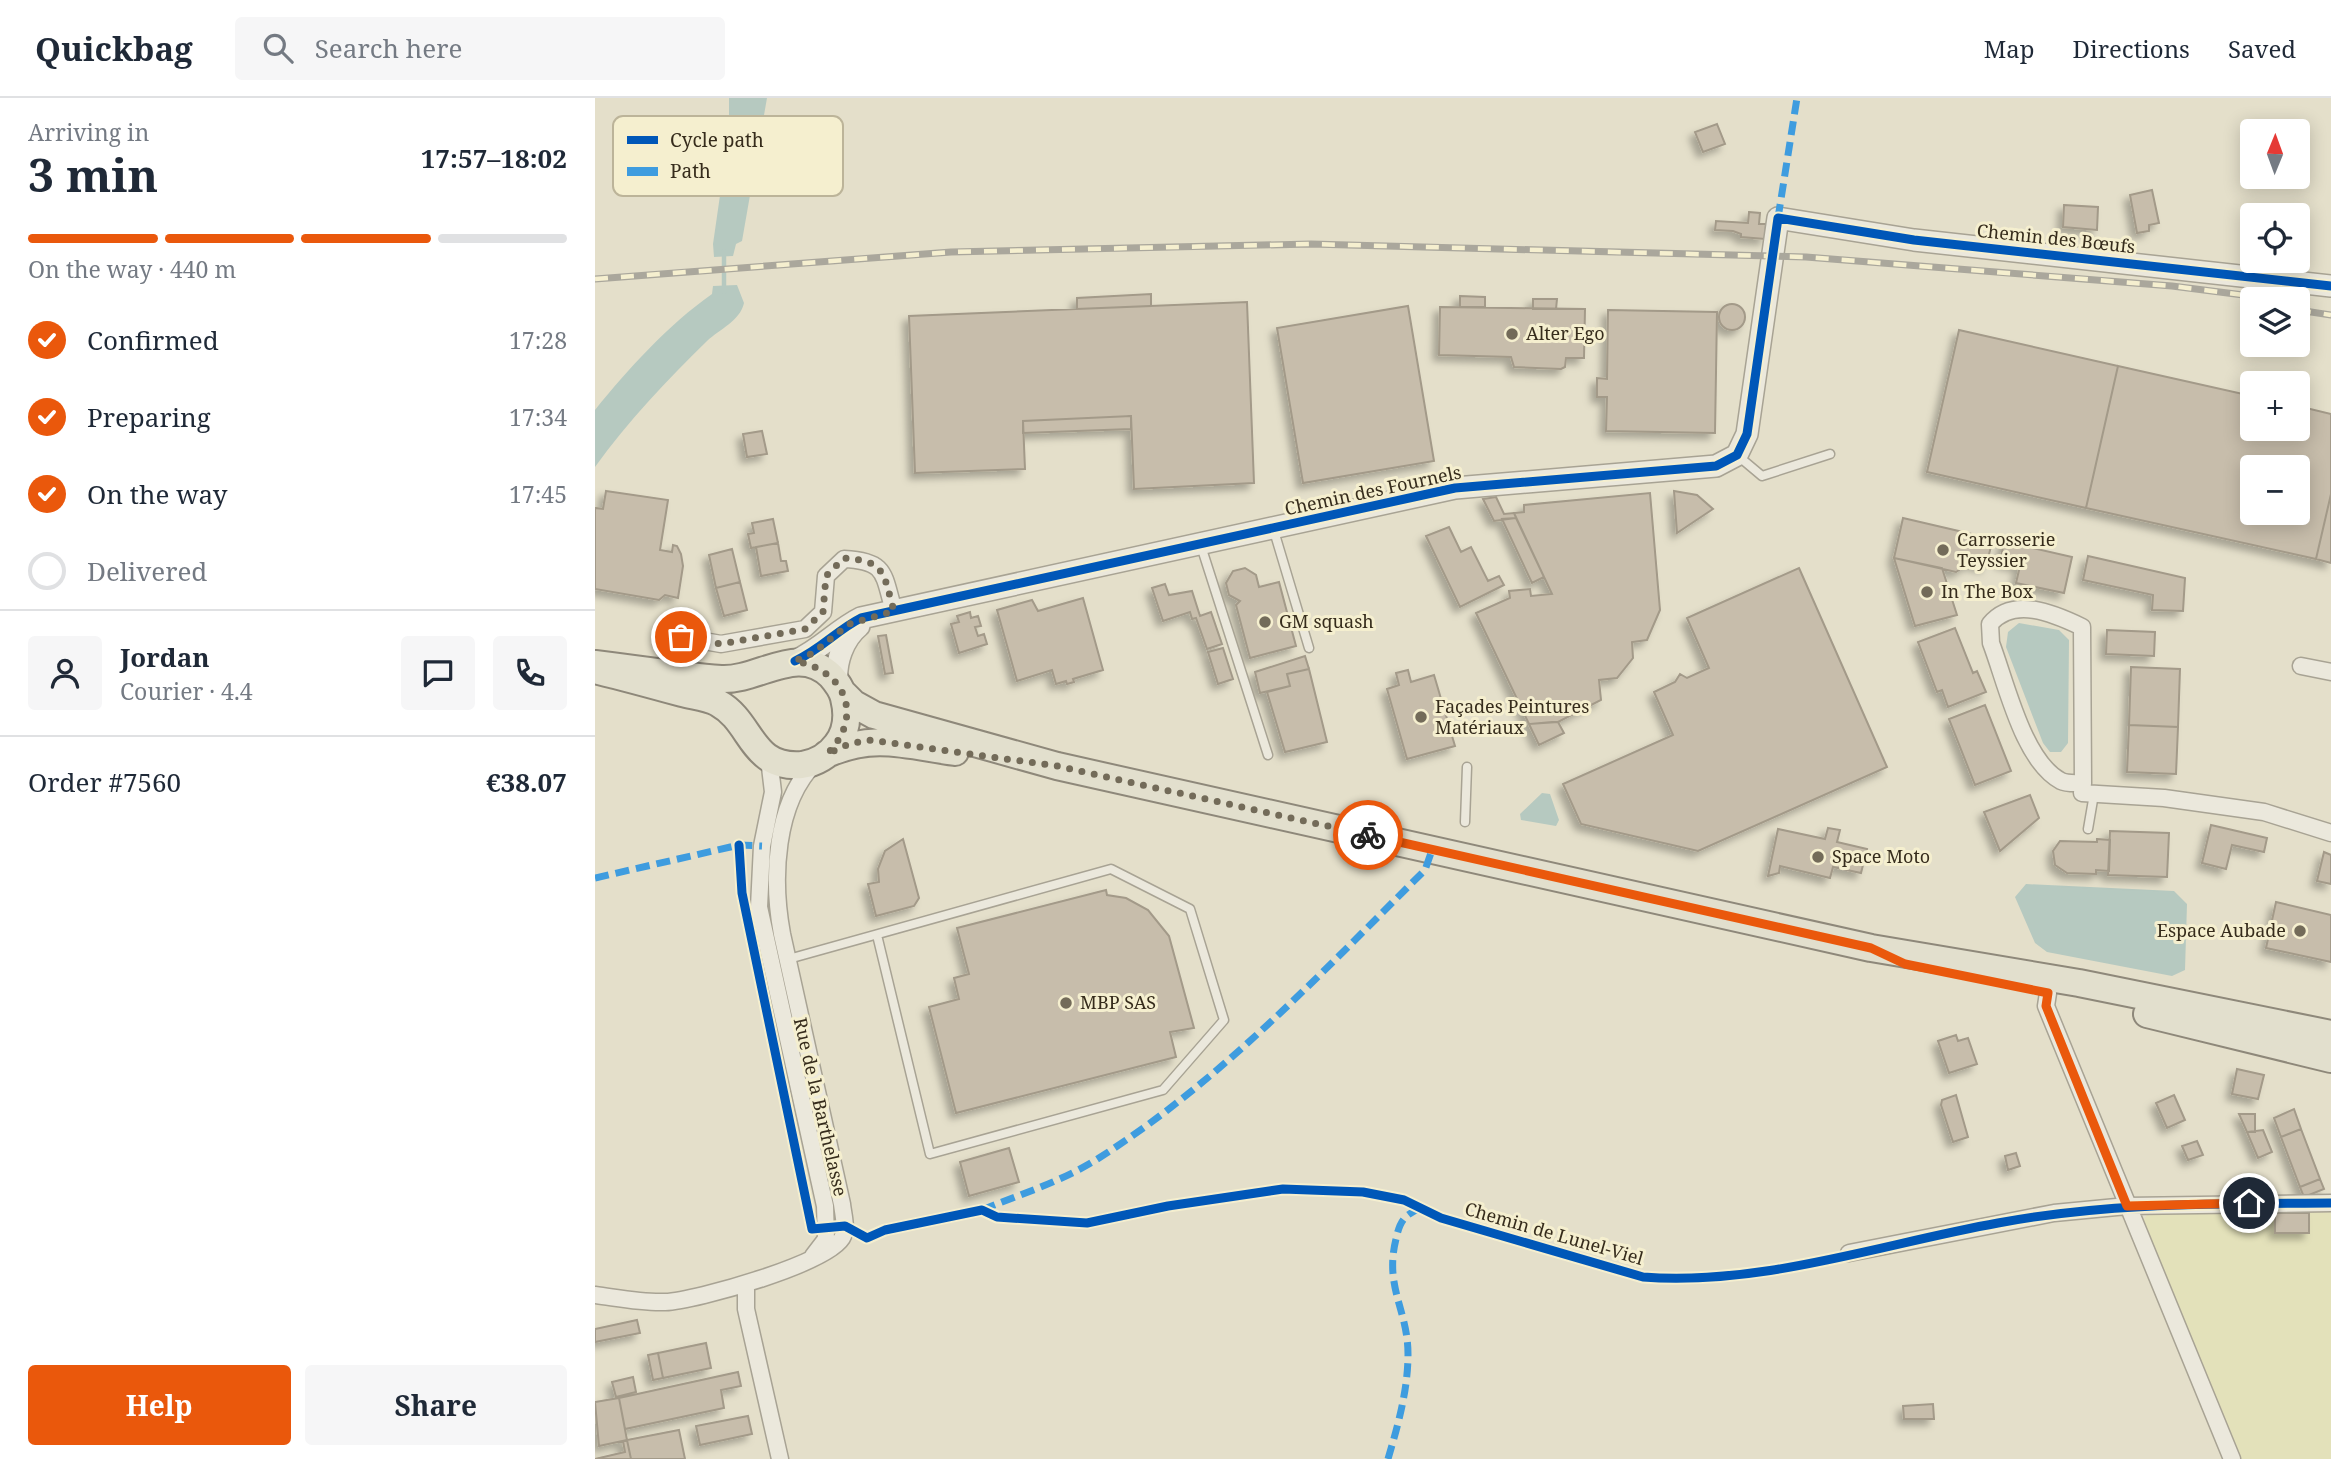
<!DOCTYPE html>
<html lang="en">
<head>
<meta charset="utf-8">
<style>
  body { margin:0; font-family:"Noto Serif",serif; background:#f6f6f7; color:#1f2937; height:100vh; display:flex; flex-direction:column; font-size:26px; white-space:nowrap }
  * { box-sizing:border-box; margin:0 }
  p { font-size:23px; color:#747a83 }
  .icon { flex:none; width:38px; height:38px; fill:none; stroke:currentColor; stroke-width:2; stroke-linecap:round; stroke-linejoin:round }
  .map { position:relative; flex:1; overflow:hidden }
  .details { display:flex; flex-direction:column; background:#fff; width:595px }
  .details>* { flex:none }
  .needle { width:46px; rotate:1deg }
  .buttons { position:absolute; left:1645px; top:21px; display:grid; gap:14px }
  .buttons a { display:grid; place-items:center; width:70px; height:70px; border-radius:7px; background:#fff; box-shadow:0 4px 18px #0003; font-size:35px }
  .pin { position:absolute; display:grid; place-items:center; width:60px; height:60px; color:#fff; margin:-30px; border:4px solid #fff; border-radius:50%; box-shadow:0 2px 7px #0007 }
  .courier { position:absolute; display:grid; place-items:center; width:70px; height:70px; margin:-35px; border:5px solid #ea580c; border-radius:50%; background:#fff; color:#222; box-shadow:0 2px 9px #0007 }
  .summary em { font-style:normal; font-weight:700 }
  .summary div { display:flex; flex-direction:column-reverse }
  .summary { display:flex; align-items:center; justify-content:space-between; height:119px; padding:0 28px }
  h1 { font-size:46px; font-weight:700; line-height:52px }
  .bar { display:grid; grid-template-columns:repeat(4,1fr); gap:10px 7px; align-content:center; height:84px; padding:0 28px }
  .bar i { height:9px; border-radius:5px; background:#e0e1e3 }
  .bar .active { background:#ea580c }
  .bar p { grid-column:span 4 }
  .line { display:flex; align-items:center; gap:18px; padding:0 28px; border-top:2px solid #e0e1e3 }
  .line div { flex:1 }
  .round { display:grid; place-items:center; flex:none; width:74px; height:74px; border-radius:7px; background:#f6f6f7 }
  ol { padding:0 28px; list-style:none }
  li { display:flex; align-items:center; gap:21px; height:77px }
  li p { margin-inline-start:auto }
  li .icon { padding:7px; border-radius:50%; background:#ea580c; color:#fff; stroke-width:4 }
  li:last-child { color:#747a83 }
  li i { width:38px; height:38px; border:4px solid #e0e1e3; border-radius:50% }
  .primary-button { display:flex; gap:14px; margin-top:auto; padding:14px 28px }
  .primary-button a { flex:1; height:80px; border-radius:7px; background:#ea580c; color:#fff; font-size:28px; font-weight:700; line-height:80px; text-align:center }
  .primary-button a+a { background:#f6f6f7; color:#1f2937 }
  header { display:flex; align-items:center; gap:42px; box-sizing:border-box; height:98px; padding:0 35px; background:#fff; border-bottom:2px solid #e0e1e3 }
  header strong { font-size:33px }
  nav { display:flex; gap:38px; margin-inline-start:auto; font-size:24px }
  .search { width:490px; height:63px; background:#f6f6f7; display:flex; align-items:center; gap:18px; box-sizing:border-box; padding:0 24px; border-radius:7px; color:#747a83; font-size:26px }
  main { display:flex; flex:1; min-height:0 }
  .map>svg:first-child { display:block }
  .farmland { fill:#e3e1ba }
  .water { fill:#b6c9c0 }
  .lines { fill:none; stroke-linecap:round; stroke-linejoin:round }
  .stream { stroke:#b6c9c0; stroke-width:4.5 }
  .building { fill:#c7bdab; stroke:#a39a89; stroke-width:2; fill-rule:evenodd; filter:url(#shadow) }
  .service-casing { stroke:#a8a394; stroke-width:11 }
  .minor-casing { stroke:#a8a394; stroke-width:19 }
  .tertiary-casing { stroke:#a8a394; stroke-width:24 }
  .primary-casing { stroke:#8e887a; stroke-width:30 }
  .service { stroke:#ebe8dc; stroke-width:8 }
  .minor { stroke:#ebe8dc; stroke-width:16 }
  .tertiary { stroke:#ebe8dc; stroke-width:21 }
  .primary { stroke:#e2dfcd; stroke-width:26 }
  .rail-casing { stroke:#aaa79c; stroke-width:7 }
  .rail { stroke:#f5efcf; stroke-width:4.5; stroke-dasharray:13; stroke-linecap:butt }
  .quiet { stroke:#3e9cdf; stroke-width:7; stroke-dasharray:14 7; stroke-linecap:butt }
  .cycleway-casing { stroke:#f5efcf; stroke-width:13 }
  .cycleway { stroke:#0057b8; stroke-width:9 }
  .done { stroke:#736b59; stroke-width:7; stroke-dasharray:0 12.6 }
  .route { stroke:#ea580c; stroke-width:9 }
  .poi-dot { fill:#736b59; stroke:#f5efcf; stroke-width:2.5 }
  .labels { text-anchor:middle; stroke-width:6; stroke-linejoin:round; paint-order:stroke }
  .street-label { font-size:18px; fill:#362c1c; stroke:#f5efcf }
  .poi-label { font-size:18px; fill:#362c1c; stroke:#f5efcf; text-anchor:start }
  .key { fill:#f5efcf; stroke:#bcb499; stroke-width:2 }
  .key-label { font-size:19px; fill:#362c1c }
</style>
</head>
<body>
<header>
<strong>Quickbag</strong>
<div class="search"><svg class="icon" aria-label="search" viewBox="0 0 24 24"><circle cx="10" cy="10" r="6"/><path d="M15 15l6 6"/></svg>Search here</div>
<nav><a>Map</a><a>Directions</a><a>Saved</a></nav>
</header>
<main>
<section class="details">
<div class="summary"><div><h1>3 min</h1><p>Arriving in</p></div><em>17:57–18:02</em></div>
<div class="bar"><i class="active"></i><i class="active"></i><i class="active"></i><i></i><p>On the way · 440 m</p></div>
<ol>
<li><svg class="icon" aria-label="check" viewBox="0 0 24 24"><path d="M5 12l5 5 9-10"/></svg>Confirmed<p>17:28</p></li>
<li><svg class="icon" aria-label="check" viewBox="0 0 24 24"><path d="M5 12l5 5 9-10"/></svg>Preparing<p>17:34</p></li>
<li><svg class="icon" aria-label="check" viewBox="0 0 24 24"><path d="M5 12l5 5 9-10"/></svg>On the way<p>17:45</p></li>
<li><i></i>Delivered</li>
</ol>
<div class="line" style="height:126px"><a class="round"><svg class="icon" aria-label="person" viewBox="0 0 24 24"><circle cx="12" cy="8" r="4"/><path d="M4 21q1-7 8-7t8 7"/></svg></a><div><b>Jordan</b><p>Courier · 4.4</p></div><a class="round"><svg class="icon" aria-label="chat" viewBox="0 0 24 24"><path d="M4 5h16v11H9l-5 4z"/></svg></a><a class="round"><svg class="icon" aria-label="phone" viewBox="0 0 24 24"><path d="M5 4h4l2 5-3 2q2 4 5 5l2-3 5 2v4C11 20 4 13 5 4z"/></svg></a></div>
<div class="line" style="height:91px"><div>Order #7560</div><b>€38.07</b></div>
<div class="primary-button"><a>Help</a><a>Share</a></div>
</section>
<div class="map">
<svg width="1736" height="1361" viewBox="0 0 1736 1361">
  <defs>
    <filter id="shadow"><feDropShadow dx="-5.5" dy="5.5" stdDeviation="3.5" flood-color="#0004"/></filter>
  </defs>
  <rect width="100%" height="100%" fill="#e4dfca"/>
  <path class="farmland" d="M1736,1108v253h-96l-94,-235 9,-14z"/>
  <path class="water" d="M134,0h38l-25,143 -6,3 -3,12 -19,1 -1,-13 16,-111z
    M142,187l7,18c-4,18 -24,26 -37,38 -40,39 -79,80 -112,126v-57c34,-42 73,-85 117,-116l1,-8z
    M1424,525l40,7 10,10 -1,103 -7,9h-11l-7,-9 -37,-96 2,-15z
    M947,695l8,1 9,26 -3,6 -35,-6 -1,-6z
    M1431,786l148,7 13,13 -2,66 -13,6 -125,-24 -12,-9 -20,-46z"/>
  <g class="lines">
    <path class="stream" d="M129,194v-41"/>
  </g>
  <path class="building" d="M1122,26l8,20 -22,8 -8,-20z
    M1557,92l7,33 -10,2v6l-12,2 -7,-38z
    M1469,107l34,2 -1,23 -34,-3z
    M1154,114l11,1 -1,11h7l-1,15 -24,-2v-3l-8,-3 -18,-1 1,-9 32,2z
    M1512,143l15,1 -3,11 -26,-2 2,-7 11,1z
    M556,196v12l-74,3v-11z
    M865,198l25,1v10h-25z
    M938,201h24l-1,10h-23z
    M652,204l7,181 -120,6 -3,-73 -108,5 2,48 -110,4 -6,-157z
    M1124 219a13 13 0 1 1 26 0a13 13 0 1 1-26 0Z
    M813,208l26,155 -131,22 -26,-155z
    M845,209l145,2 -1,49h-18l-1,9 -4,2 -47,-2 -3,-10 -72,-2z
    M1013,212l109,2 -2,121 -109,-2 1,-34h-10v-19l10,1z
    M1364,232l159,36 -32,142 -159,-36z
    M1523,268l134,30v33h46v-23l33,8v80l-15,65 -230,-51zM1657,369h46v46h-46z
    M536,318v13l-108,4v-12z
    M167,333l5,23 -20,3 -4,-23z
    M11,393l62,9 -8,50 12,2 1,-7 4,1 4,8 2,12 -5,32 -13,-3 -6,5 -64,-11v-81l8,1z
    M1079,393l23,4 16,14 -36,24z
    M1055,395l10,117 -13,30 -15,2 1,16 -16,20 -18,2 2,20 -43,22 -29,2 -53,-111 34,-15 -1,-7 21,-2 1,7 21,-2 -38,-81 10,-1v-7z
    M1736,396v69l-15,-4z
    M901,399l8,17 10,-1 2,5 -22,3 -11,-22z
    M921,420l28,59 -12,6 -30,-64z
    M1308,420l73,17 -1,3 17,4 -6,25 -16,-4 -14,9 -62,-14z
    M178,421l5,24 -27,5 -3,-14 6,-1 -2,-10z
    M854,429l12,25 10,-5 17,34 11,-5 5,9 -44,22 -34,-71z
    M1410,439l20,5 -1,4 48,11 -8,36 -48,-10 4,-17 -20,-4z
    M183,445l3,18h5l2,10 -27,5 -5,-29z
    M137,451l8,33 -24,6 -7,-33z
    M1493,458l97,22 -2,33 -31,-1 1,-15 -70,-15z
    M1299,460l48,10 15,47 -42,11z
    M650,470l11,7 3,12 20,-5 17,64 -46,12 -14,-53 4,-4 -11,-6 -3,-12 7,-12z
    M1204,470l88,199 -189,84 -117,-27 -18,-40 110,-49 -19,-43 21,-10 5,-8 7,4 22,-10 -22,-50z
    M145,484l7,28 -23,6 -8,-28z
    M570,486l4,11 23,-4 8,25 11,-4 11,32 -15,5 -11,-31 -4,1 -2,-7 -27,9 -11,-33z
    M488,500l20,72 -30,9 1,3 -7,2 -1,-3 -10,3 -4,-14 -35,11 -20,-71 35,-10 6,11z
    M375,514l1,6 7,-2 3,10 -6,1 3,9 6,-2 3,10 -28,9 -8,-29 8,-2 -2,-6z
    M1360,530l18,45 4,-2 9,21 -38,15 -6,-17 -5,2 -19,-50z
    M1512,532l48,2 -1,24 -48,-2z
    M291,537l7,38 -8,1 -7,-38z
    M628,550l10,31 -15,5 -10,-32z
    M710,558l4,13 -22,5 3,12 -30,7 -5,-21z
    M1536,569l49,2 -2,58 -49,-2z
    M714,571l18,73 -42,10 -18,-60 23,-6 -3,-12z
    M813,572l3,12 23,-7 21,71 -48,13 -20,-70 12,-4 -3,-12z
    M1390,607l26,66 -36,14 -26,-66z
    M957,624h6l6,11 -25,12 -10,-21z
    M1534,627l49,2 -2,47 -49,-2z
    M1435,697l9,23 -39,33 -16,-39z
    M1616,727l56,13 -3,14 -32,-7 -6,24 -24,-6z
    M1233,730l12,2 -3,12 30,7 -6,24 -28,-6 -3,11 -50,-12 -1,7 -11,3 10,-47 47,10z
    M1515,733l59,2 -2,44 -59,-2z
    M308,741l16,59 -5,8 -38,10 -8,-32 11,-2 -1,-13 7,-18z
    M1502,741l13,1 -1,31 -13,-1v4l-29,-1 -12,-8 -2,-14 7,-10 37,1z
    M1729,754l7,3v29l-14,-3z
    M511,792l1,5 19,3 22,12 21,26 25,92 -24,4 6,25 -220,56 -27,-106 30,-8 -5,-21 15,-4 -12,-46z
    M1681,804l55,13v47l-65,-14z
    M1361,937l2,6 10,-3 9,26 -28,9 -11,-32z
    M1642,971l27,6 -6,24 -26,-5z
    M1361,997l12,42 -15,5 -12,-37 1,-5z
    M1579,997l11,25 -18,8 -11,-25z
    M1699,1011l7,20 -20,8 -7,-19z
    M1644,1016h16v18h-8z
    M1706,1031l19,50 -20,8 -19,-50z
    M1668,1032l9,22 -14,6 -11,-26z
    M1602,1043l6,14 -15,5 -6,-14z
    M414,1050l10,34 -50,14 -9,-34z
    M1421,1055l4,13 -12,4 -3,-14z
    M1725,1081l4,10 -20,8 -4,-10z
    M1680,1115h34v20h-34z
    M42,1222l3,13 -45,9v-13z
    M111,1245l5,25 -48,10 -5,-25z
    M63,1255l5,25 -10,2 -5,-25z
    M143,1274l3,14 -20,4 3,18 -99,21 -6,-31z
    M38,1279l3,15 -20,5 -4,-15z
    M24,1300l8,42 -28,6 -4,-44z
    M1338,1306l1,15h-30l-1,-13z
    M153,1318l4,18 -52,11 -4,-19z
    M84,1332l6,29h-54l-4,-19z
    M32,1342l4,19h-36l30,-7 -2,-11z"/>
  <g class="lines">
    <g class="service-casing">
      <path id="service" d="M1142,357l25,21 68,-22
        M679,433l35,117
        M606,448l67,209
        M870,724l2,-55
        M1493,731l6,-35
        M190,862l326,-91 79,40 34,111 -61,70 -233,64 -53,-219"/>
    </g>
    <g class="minor-casing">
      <path id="minor" d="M86,539l40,7 84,-15 18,-17 3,-36 18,-17c43,2 39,15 50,52
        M1706,568l30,6
        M169,658l6,11 3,25 -11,54 -3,61 66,299 1,33 -13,17
        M1488,685c-7,0 -16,1 -22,-2 -38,-20 -55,-99 -70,-138l-1,-19c23,-28 63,-11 92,3l1,156 -1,10 82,5 100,14 67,21
        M1453,895l-2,13 186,453
        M1254,1155l205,-40 73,-7 204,-3
        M151,1187v24l34,150
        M0,1197c23,3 47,8 70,7 30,-1 169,-40 178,-66 4,-10 0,-22 -1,-32l-60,-270c-10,-54 -8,-131 34,-172"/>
    </g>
    <g class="tertiary-casing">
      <path id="tertiary" d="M200,563c25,-11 42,-31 66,-43l594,-130 261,-22 21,-11 10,-21 31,-216 136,22 417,46
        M242,585c-2,-20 6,-44 22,-57"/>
    </g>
    <g class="primary-casing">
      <path id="primary" d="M0,566c42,5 84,12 126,15 38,2 77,-36 110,-3 6,7 11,13 13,22 4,16 3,33 -7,46 -8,11 -21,19 -35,21 -52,4 -49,-43 -84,-62 -10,-6 -25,-7 -36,-10 -29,-8 -58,-16 -87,-23
        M248,595l11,11 20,11 183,51 814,182 208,35 252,51
        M232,656c47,-21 79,-9 128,-2
        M1552,916l184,45"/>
    </g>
    <use href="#service" class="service"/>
    <use href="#minor" class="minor"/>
    <use href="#tertiary" class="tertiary"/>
    <use href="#primary" class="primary"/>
    <g class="rail-casing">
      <path id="rail" d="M0,181l356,-27 360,-8 495,13 366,29 103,13
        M1703,212l33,5"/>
    </g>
    <use href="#rail" class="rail"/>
    <path class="quiet" d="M1183,120l19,-120
      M0,780l144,-33 23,1
      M387,1112c39,-16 81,-29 117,-52 123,-78 223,-186 326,-288l7,-20
      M793,1361c10,-34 20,-69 20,-105 0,-44 -24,-67 -12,-115 4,-18 8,-24 25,-31"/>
    <g class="cycleway-casing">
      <path id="cycleway" d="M200,563c25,-11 42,-31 66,-43l594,-130 261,-22 21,-11 10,-21 31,-216 136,22 417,46
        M144,747l3,48 70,336 33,-3 22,12 18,-8 97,-20 15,7 90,6 81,-17 115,-17 80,3 41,8 37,18 202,59c119,9 238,-33 355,-54 110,-21 221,-19 333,-20"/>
    </g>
    <use href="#cycleway" class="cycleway"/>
  </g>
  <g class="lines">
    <path class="done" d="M86,539l40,7 84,-15 18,-17 3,-36 18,-18c43,3 39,16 50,53l-45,13 -36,29 -18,8c50,9 70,55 32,93l22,-10 20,-4 188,26 311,69"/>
    <path class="route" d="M773,737l503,113 34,16 143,29 -2,13 81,200 122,-3"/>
  </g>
  <g class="poi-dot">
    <circle cx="917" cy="236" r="7"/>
    <circle cx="1348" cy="452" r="7"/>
    <circle cx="1332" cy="494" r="7"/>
    <circle cx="670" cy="524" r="7"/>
    <circle cx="826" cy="619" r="7"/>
    <circle cx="1223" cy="759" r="7"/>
    <circle cx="1705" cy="833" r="7"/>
    <circle cx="471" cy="905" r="7"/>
  </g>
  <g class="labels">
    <g class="street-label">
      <text transform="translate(1461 141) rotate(6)" y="6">Chemin des Bœufs</text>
      <text transform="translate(778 393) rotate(-12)" y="6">Chemin des Fournels</text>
      <text transform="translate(225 1009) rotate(77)" y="6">Rue de la Barthelasse</text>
      <text transform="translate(959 1136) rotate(16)" y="6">Chemin de Lunel-Viel</text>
    </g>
    <g class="poi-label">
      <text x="931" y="242">Alter Ego</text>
      <text x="1362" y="448">Carrosserie<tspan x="1362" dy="21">Teyssier</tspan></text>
      <text x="1346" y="500">In The Box</text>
      <text x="684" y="530">GM squash</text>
      <text x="840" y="615">Façades Peintures<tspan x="840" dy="21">Matériaux</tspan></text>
      <text x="1237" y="765">Space Moto</text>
      <text x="1691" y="839" text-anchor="end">Espace Aubade</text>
      <text x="485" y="911">MBP SAS</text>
    </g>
  </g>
  <rect x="18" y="18" width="230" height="80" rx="10" class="key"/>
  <rect x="32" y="38" width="31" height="8" fill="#0057b8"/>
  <rect x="32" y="69" width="31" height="9" fill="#3e9cdf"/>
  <g class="key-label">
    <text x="75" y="49">Cycle path</text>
    <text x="75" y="80">Path</text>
  </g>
</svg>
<div class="buttons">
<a><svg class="needle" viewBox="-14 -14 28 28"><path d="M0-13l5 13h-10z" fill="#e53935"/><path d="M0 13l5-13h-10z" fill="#747a83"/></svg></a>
<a><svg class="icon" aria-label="locate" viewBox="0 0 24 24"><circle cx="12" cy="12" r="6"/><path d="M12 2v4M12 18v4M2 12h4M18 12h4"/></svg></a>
<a><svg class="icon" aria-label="layers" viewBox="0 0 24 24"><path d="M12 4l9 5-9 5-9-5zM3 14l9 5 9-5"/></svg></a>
<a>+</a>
<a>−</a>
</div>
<div class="pin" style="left:86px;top:539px;background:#ea580c"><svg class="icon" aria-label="bag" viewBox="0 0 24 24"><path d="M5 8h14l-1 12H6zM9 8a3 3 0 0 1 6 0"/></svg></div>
<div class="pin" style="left:1654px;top:1105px;background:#1f2937"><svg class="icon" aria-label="home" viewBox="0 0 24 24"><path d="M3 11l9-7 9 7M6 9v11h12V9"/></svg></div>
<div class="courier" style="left:773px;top:737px"><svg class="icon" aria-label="bike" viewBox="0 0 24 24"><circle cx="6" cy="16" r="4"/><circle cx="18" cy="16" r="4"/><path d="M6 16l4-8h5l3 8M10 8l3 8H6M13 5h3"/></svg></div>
</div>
</main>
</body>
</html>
